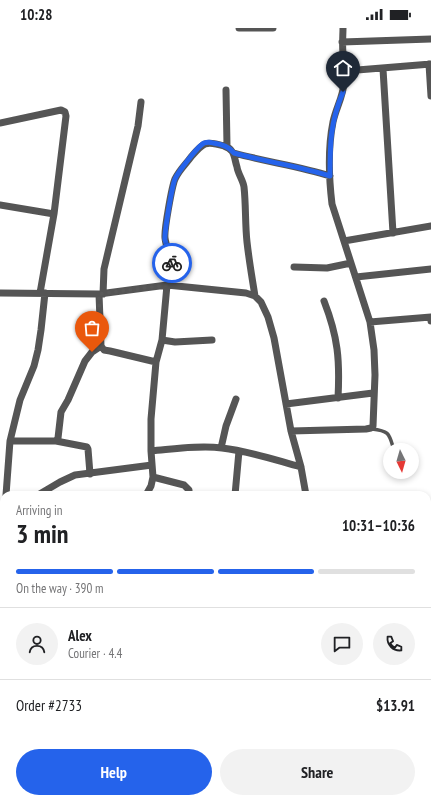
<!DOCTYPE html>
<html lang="en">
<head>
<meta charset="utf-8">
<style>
  body { margin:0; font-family:"PT Sans Narrow",sans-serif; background:#f2f2f2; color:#202124; height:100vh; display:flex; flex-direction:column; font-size:15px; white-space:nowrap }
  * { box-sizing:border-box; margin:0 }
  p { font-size:13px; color:#757577 }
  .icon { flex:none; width:22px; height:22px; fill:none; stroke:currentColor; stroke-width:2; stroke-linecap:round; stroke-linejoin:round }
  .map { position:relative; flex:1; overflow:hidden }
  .panel { position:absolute; left:0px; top:463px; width:431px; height:312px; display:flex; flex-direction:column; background:#fff; border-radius:12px 12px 0 0; box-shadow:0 2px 6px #0003 }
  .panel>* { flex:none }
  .needle { width:26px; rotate:175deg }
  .buttons { position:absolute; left:383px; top:415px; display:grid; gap:8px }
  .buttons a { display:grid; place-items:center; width:36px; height:36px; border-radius:50%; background:#fff; box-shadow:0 2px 6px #0003; font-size:20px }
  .pin { position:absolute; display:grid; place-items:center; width:34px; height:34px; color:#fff; margin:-41px -17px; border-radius:50% 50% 50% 0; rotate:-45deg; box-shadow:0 0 4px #0007 }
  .pin .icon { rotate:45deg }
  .courier { position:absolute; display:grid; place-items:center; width:40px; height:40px; margin:-20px; border:3px solid #2563eb; border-radius:50%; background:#fff; color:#222; box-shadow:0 1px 5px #0007 }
  .headline em { font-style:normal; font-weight:800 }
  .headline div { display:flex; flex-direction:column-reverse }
  .headline { display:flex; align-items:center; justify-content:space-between; height:68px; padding:0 16px }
  h1 { font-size:26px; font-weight:800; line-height:30px }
  .bar { display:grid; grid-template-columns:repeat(4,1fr); gap:6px 4px; align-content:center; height:48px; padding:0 16px }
  .bar i { height:5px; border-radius:3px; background:#e0e0e0 }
  .bar .on { background:#2563eb }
  .bar p { grid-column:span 4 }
  .line { display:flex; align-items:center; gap:10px; padding:0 16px; border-top:1px solid #e0e0e0 }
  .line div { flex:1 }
  .round { display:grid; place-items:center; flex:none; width:42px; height:42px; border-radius:21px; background:#f2f2f2 }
  .button { display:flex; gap:8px; margin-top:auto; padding:8px 16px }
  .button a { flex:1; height:46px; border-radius:24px; background:#2563eb; color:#fff; font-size:16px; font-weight:800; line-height:46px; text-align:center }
  .button a+a { background:#f2f2f2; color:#202124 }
  .status { display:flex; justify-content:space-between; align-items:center; height:28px; padding:0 20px; background:#fff; direction:ltr }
  .status svg { height:11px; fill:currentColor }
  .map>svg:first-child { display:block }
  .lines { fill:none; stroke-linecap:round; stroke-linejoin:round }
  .service { stroke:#555; stroke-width:3.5 }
  .minor { stroke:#555; stroke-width:7 }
  .done { stroke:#595959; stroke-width:4; stroke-dasharray:0 7.2 }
  .route { stroke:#2563eb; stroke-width:5 }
</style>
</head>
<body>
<div class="status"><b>10:28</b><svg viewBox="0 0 49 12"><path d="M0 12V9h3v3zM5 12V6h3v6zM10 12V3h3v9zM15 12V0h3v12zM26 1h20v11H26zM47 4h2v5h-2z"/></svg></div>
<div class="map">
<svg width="431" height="775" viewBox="0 0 431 775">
  <rect width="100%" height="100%" fill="#fff"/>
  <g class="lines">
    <path class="service" d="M372,401c18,2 17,5 22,21"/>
    <path class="minor" d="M239,0h34
      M343,0c0,8 -1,16 0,25 0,10 2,20 1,30 -1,14 -8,25 -11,39 -5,25 -4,57 -1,82l38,118 61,-5v4
      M342,14l89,-3
      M429,36l2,32
      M383,41l10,164
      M345,43l86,-7
      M226,62l1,56
      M0,95l61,-13 4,2 1,4 -12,98 -14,79
      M234,125c32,9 65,13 96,23
      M0,177l54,9
      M344,213l87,-15
      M294,239l33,1 24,-5
      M356,249l75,-8
      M0,265l99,1 68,-9 79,8 9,3 6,6 7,15 6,21 17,93 10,36 5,28
      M99,266l2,52 3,4 6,1 46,11
      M103,266l1,-25 34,-143 3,-24
      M324,273c14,36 16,59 14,97
      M162,312l13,2 37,-2
      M286,376l87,-11
      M291,403l75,-2 5,-1 2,-2 2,-51 -1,-25 -4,-28
      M10,413h46l2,-3 3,-26 7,-12 17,-39 7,-9 9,-6
      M56,413l31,6 1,2 2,25
      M221,420l5,-22 10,-27
      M151,423c23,-2 48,-6 71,-3 27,3 53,12 79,19
      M153,449l31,8 5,5v5
      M6,467l4,-54 10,-41 14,-34 4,-16 3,-20 4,-37
      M38,467l22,-13 15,-7 77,-10
      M146,467l5,-9 2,-9 -2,-26v-32l5,-57 6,-22 5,-55c12,-19 0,-30 -2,-47 -1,-8 7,-52 10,-59 4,-9 11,-15 16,-22 12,-14 14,-17 33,-11 11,3 10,12 13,21 1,7 6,13 7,20 2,18 1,37 3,55 2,18 5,36 8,54
      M235,467l4,-44
      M0,487l4,-4
      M0,511h4
      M427,591l4,-1
      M0,630l4,1
      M427,635l4,-1
      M427,694h4
      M427,758h4
      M148,771l1,4
      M353,771v4"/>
  </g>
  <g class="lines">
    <path class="done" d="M92,324l8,-6 -1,-52 68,-9 4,-6 1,-16"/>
    <path class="route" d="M172,235c-1,-8 -5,-15 -7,-23 -1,-6 7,-54 10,-61 3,-7 23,-33 29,-36 3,-1 6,-1 9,0 8,1 16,3 21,10 32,9 65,13 96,23 0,-32 0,-53 13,-84"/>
  </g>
</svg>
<div class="buttons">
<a><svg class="needle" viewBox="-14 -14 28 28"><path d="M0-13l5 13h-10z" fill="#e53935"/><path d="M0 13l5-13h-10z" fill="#757577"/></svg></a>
</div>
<div class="pin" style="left:92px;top:324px;background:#ea580c"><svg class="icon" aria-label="bag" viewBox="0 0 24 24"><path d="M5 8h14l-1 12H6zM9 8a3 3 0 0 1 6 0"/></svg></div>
<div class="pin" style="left:343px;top:64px;background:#1f2937"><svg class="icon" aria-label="home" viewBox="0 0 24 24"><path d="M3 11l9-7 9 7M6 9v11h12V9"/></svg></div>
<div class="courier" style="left:172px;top:235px"><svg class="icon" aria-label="bike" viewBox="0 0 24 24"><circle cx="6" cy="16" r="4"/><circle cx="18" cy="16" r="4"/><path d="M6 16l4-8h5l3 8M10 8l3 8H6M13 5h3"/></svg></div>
<section class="panel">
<div class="headline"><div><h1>3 min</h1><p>Arriving in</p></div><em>10:31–10:36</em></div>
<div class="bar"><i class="on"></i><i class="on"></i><i class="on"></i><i></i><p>On the way · 390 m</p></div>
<div class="line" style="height:72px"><a class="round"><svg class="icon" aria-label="person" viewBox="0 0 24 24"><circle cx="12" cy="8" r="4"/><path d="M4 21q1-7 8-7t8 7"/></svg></a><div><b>Alex</b><p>Courier · 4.4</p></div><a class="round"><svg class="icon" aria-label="chat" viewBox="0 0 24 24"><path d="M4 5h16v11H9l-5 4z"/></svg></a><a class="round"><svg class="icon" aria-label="phone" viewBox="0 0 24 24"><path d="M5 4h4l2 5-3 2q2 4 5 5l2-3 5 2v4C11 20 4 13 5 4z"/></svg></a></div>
<div class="line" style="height:52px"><div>Order #2733</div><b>$13.91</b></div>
<div class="button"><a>Help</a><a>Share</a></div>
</section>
</div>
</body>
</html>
